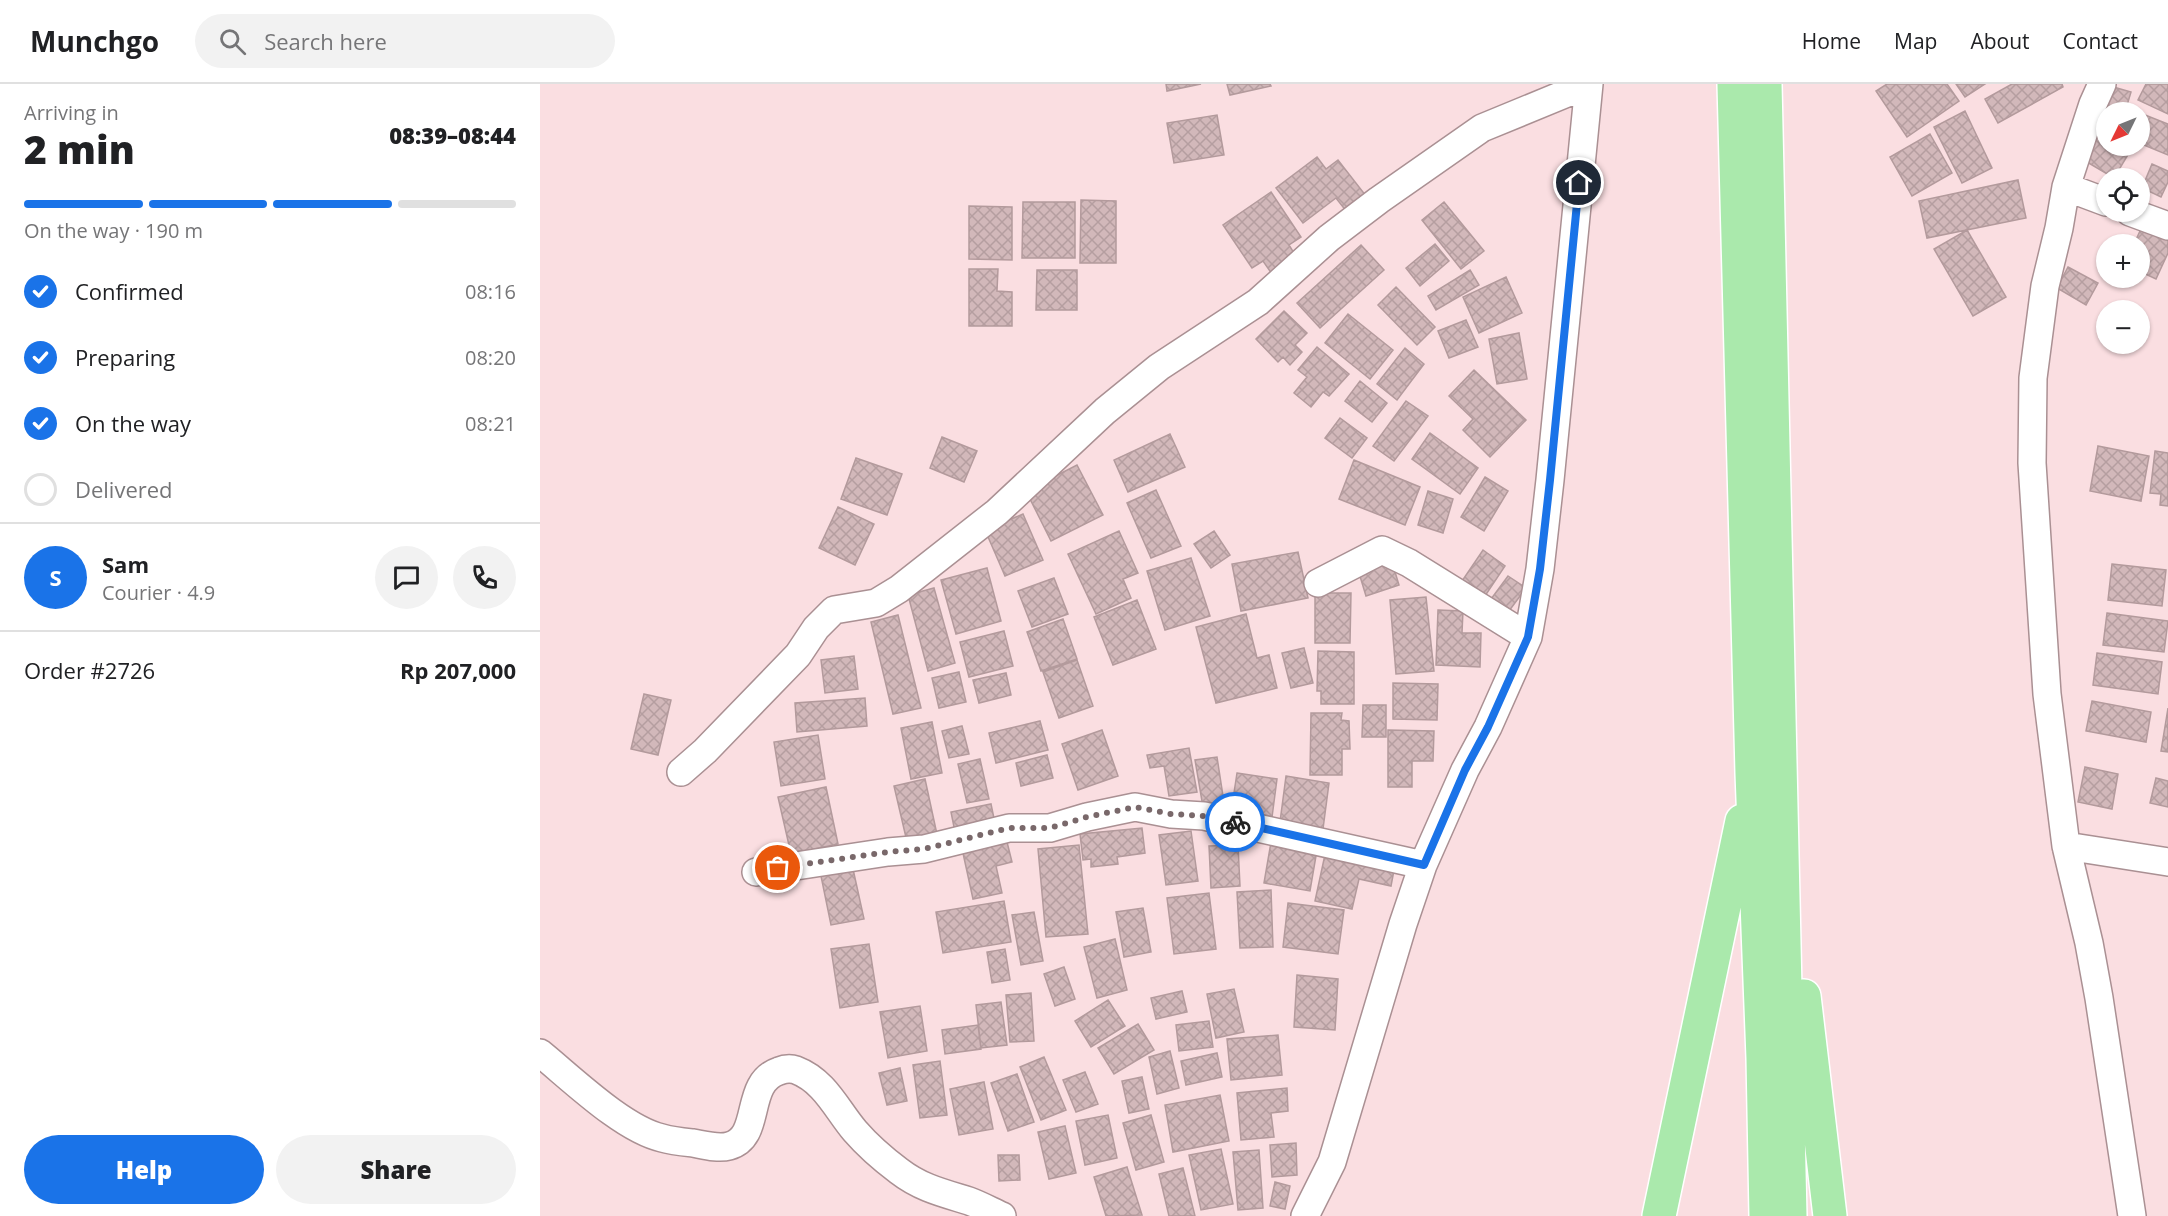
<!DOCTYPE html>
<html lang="en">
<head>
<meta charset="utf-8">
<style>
  body { margin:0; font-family:"Open Sans",sans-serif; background:#f2f2f2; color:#202124; height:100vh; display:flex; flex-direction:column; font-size:22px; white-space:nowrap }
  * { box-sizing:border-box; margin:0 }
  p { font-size:20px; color:#757577 }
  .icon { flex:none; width:33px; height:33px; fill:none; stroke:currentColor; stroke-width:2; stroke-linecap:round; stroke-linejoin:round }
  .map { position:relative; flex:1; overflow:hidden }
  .drawer { display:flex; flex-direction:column; background:#fff; width:540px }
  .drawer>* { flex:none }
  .needle { width:39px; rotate:227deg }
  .tools { position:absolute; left:1556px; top:18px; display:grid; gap:12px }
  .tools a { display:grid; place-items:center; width:54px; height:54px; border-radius:50%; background:#fff; box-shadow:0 2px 4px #0004; font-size:30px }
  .pin { position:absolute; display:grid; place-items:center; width:51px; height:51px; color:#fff; margin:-26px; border:3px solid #fff; border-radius:50%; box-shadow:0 2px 6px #0007 }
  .courier { position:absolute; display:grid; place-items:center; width:60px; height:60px; margin:-30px; border:4px solid #1a73e8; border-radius:50%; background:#fff; color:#222; box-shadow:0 2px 8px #0007 }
  .overview em { font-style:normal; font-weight:800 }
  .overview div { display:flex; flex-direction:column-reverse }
  .overview { display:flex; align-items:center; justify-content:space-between; height:102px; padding:0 24px }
  h1 { font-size:39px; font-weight:800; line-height:45px }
  .bar { display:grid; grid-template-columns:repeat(4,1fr); gap:9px 6px; align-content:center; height:72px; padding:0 24px }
  .bar i { height:8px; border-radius:4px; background:#e0e0e0 }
  .bar .active { background:#1a73e8 }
  .bar p { grid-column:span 4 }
  .line { display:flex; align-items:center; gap:15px; padding:0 24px; border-top:2px solid #e0e0e0 }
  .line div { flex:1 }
  .round { display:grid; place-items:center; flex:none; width:63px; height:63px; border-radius:32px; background:#f2f2f2 }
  ol { padding:0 24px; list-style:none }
  li { display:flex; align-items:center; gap:18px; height:66px }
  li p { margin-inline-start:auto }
  li .icon { padding:6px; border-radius:50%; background:#1a73e8; color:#fff; stroke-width:4 }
  li:last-child { color:#757577 }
  li i { width:33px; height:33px; border:3px solid #e0e0e0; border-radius:50% }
  .button { display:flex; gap:12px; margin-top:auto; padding:12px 24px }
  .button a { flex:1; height:69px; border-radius:36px; background:#1a73e8; color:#fff; font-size:24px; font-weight:800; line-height:69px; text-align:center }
  .button a+a { background:#f2f2f2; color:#202124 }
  header { display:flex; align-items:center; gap:36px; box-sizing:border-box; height:84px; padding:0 30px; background:#fff; border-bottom:2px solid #e0e0e0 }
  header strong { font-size:28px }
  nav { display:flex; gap:33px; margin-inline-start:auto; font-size:21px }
  .search { width:420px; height:54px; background:#f2f2f2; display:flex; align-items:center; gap:15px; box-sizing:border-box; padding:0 21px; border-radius:33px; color:#757577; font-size:22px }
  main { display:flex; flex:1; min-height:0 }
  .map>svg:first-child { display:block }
  .building { fill:url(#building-cross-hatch); stroke:#b39a9c; stroke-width:1.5 }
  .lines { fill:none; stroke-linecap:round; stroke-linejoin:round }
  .street-casing { stroke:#aa9093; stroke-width:30 }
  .highway-casing { stroke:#fff; stroke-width:36 }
  .street { stroke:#fff; stroke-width:27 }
  .highway { stroke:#aae9ac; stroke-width:33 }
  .done { stroke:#79686a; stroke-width:6; stroke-dasharray:0 10.8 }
  .route { stroke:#1a73e8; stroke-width:8 }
</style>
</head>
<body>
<header>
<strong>Munchgo</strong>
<div class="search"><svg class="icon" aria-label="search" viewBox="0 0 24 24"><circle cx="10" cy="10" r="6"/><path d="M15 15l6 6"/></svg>Search here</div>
<nav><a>Home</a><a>Map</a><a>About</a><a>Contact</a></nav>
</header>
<main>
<section class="drawer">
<div class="overview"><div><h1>2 min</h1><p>Arriving in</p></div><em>08:39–08:44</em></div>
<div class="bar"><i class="active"></i><i class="active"></i><i class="active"></i><i></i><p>On the way · 190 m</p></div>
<ol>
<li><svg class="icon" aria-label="check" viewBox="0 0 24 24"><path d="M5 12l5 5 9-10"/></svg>Confirmed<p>08:16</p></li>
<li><svg class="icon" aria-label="check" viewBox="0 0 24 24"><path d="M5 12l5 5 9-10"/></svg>Preparing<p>08:20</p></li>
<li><svg class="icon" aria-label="check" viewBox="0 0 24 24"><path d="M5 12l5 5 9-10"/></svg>On the way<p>08:21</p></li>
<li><i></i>Delivered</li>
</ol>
<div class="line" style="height:108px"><b class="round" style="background:#1a73e8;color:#fff">S</b><div><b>Sam</b><p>Courier · 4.9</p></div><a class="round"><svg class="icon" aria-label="chat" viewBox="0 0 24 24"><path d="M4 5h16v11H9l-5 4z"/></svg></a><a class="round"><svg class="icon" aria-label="phone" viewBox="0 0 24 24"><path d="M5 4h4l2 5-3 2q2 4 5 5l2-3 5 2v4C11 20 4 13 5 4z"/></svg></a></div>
<div class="line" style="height:78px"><div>Order #2726</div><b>Rp 207,000</b></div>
<div class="button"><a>Help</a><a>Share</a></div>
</section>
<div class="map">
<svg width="1628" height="1132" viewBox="0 0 1628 1132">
  <defs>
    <pattern id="building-cross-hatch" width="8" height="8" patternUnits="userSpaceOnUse" patternTransform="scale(1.5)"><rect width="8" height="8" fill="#d2b8ba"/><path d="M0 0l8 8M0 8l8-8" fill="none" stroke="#b59ea0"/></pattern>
  </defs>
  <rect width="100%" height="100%" fill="#fadee1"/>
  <path class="building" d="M626,0h35l-34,7z
    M687,0h43l1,2 -41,9z
    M1347,0h60l12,17 -52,36 -31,-46z
    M1416,0h29l-20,13z
    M1472,0h50l1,3 -65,36 -13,-24z
    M1606,0h22v30l-30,-14z
    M1570,2l21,6 -6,20h-19v10l-6,-2z
    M1425,27l27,57 -30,15 -28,-56z
    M1600,29l28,11v31l-29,-12z
    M677,31l7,40 -50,8 -7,-40z
    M1554,49l12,7v6h10l13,7 -15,25 -34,-20z
    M1390,50l22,39 -40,23 -22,-39z
    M777,73l9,12 12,-9 32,41 -20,15 -14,-18 -33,25 -27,-35z
    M1612,80l16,7v11l-7,15 -19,-9z
    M1478,96l8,38 -99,20 -8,-37z
    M731,108l30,45 -12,8 8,13 -25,16 -9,-13 -11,7 -29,-43z
    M541,116l35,1v62h-36z
    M483,118h52v56h-53z
    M904,118l40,49 -23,18 -39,-49z
    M429,122l43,1v53l-43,-1z
    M1606,134l22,10v25l-12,26 -17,-8v-27h-5z
    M1427,146l39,67 -33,19 -39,-67z
    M895,160l14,17 -29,25 -14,-18z
    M821,161l23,25 -64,58 -23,-25z
    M1528,183l30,16 -12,22 -29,-17z
    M429,185h29l-1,22 15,1v34h-43z
    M497,186h40v40h-41z
    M930,186l9,15 -43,25 -8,-14z
    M966,193l16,36 -43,20 -16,-36z
    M856,203l39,40 -18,18 -39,-40z
    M744,227l23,22 -12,12 7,7 -12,13 -7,-8 -5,5 -22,-23z
    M808,230l45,36 -23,29 -45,-36z
    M926,236l12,27 -29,11 -11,-27z
    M979,249l8,46 -30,5 -8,-45z
    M777,263l32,27 -20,22 -6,-4 -12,15 -17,-14 13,-16 -9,-7z
    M865,264l19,16 -27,36 -20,-16z
    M934,286l52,50 -36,37 -27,-27 10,-11 -24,-23z
    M820,297l27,22 -15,19 -27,-21z
    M866,317l22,15 -34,45 -21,-15z
    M800,334l27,20 -15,20 -27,-20z
    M890,349l48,35 -18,26 -48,-35z
    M630,350l15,33 -57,25 -14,-32z
    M402,353l35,14 -13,31 -34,-14z
    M1558,362l51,10 -8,45 -51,-10z
    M1615,367l13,2v53l-8,-1 1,-11 -11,-1z
    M316,374l46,16 -15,41 -46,-16z
    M814,376l66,27 -15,38 -66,-26z
    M537,381l26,50 -52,26 -25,-50z
    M945,393l23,14 -24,40 -23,-14z
    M616,406l25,56 -30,12 -24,-55z
    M888,407l25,8 -10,34 -25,-8z
    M298,423l36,17 -19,41 -36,-17z
    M483,430l20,46 -38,16 -20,-46z
    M579,447l19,42 -15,6 8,19 -35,16 -28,-60z
    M674,447l16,24 -19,13 -17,-24z
    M943,466l22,16 -20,30 -23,-15z
    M758,468l10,46 -67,13 -9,-47z
    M651,474l19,58 -45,14 -18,-59z
    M852,478l7,23 -33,11 -7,-23z
    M1572,480l54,6 -4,36 -54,-6z
    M447,484l14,53 -45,13 -15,-54z
    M968,492l18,12 -17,23 -18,-12z
    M514,494l14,36 -36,13 -14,-36z
    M394,504l21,75 -27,8 -20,-76z
    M775,509h36l-1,50h-35z
    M886,513l8,74 -38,3 -6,-74z
    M597,516l19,49 -43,16 -19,-48z
    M898,526l25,1 -1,22h19l-1,34 -44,-2z
    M1567,529l61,8 -4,31 -61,-7z
    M706,530l11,44 12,-3 8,33 -61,15 -20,-76z
    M358,531l23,93 -28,6 -22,-92z
    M523,535l14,40 -36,12 -14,-39z
    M464,547l9,35 -44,11 -9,-35z
    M764,564l9,35 -22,5 -9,-35z
    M778,567l36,1v52h-33v-13h-4z
    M1557,569l65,9 -4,32 -65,-9z
    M314,572l4,33 -33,4 -4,-33z
    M537,576l16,46 -34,12 -16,-46z
    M419,588l7,30 -27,6 -7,-30z
    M466,589l5,22 -32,8 -6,-23z
    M853,599l45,1 -1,36 -44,-1z
    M104,610l27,6 -13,55 -27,-6z
    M325,614l2,28 -70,6 -2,-29z
    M1552,617l59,11 -5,30 -60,-11z
    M823,621h23v32h-24z
    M1628,624v44l-7,-1z
    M771,629h31l-1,7 8,1 1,28h-8v26h-32z
    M500,637l8,29 -52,13 -7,-30z
    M392,638l10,51 -31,6 -10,-51z
    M422,642l7,28 -20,4 -7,-27z
    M562,646l16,46 -40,14 -16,-46z
    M848,646l46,1 -1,30h-21v26h-24z
    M278,651l7,44 -44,7 -7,-44z
    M649,664l8,44 -28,4 -5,-30 -14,2 -3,-13z
    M507,671l6,23 -32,8 -5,-23z
    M677,673l8,52 -21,4 -9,-53z
    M440,675l9,40 -22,4 -9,-39z
    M1545,683l33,7 -6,35 -34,-7z
    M697,689l40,6 -6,46 -41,-6z
    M746,692l43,7 -6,46 -43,-7z
    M1616,694l12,3v26l-18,-4z
    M385,695l13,60 -30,7 -14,-60z
    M286,703l12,57 -47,10 -13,-57z
    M451,720l5,24 -40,9 -5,-25z
    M602,744l3,25 -28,4 1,7 -27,3v-8l-8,1 -3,-26z
    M651,747l7,50 -32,4 -7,-50z
    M465,750l7,28 -16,4 6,27 -29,6 -12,-55z
    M731,758l46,8 -7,41 -46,-8z
    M539,761l9,89 -42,3 -8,-88z
    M698,761l2,41 -29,2 -2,-42z
    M786,766l69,15 -4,21 -32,-7 -7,30 -37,-8z
    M313,785l11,50 -33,6 -10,-49z
    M731,806l2,57 -33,1 -3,-56z
    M669,809l7,56 -42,5 -7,-56z
    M464,817l7,41 -68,11 -7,-41z
    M748,819l56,7 -6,44 -55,-7z
    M603,824l8,44 -27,5 -8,-45z
    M494,828l9,49 -22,4 -9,-50z
    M575,855l12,51 -30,8 -13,-51z
    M329,860l9,58 -38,6 -9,-59z
    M465,865l5,31 -18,3 -5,-31z
    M524,883l11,32 -20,7 -11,-32z
    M757,891l41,4 -3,51 -41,-3z
    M694,905l10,43 -28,6 -9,-44z
    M642,907l5,21 -31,7 -5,-21z
    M491,909l3,48 -24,1 -4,-47z
    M568,916l17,26 -34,21 -16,-26z
    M461,918l6,43 -26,3 -5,-43z
    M380,922l7,45 -39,7 -8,-46z
    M669,937l4,26 -34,4 -3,-26z
    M598,940l16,26 -40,24 -16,-26z
    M438,941l3,24 -36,5 -3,-24z
    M738,951l4,40 -51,5 -4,-41z
    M630,967l9,37 -22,6 -8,-37z
    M677,969l5,24 -36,8 -5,-24z
    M504,973l22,53 -25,10 -21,-53z
    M400,977l7,54 -27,3 -7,-53z
    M360,984l7,33 -20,4 -8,-32z
    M545,988l13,32 -22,8 -13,-32z
    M477,990l17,48 -26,9 -17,-48z
    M602,993l7,32 -20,4 -7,-32z
    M444,998l9,47 -34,6 -9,-46z
    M747,1004l1,23 -17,2 3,24 -33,3 -4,-47z
    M680,1011l9,46 -56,11 -8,-47z
    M568,1031l9,43 -32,7 -9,-44z
    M611,1031l13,47 -28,8 -13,-47z
    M525,1042l11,47 -27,6 -11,-47z
    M756,1059l1,32 -25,2 -2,-32z
    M681,1065l12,55 -32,6 -12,-55z
    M719,1066l4,58 -25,2 -5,-58z
    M458,1071h21l1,25 -21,1z
    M587,1083l15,48 -36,1 -12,-39z
    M643,1084l12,48h-26l-10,-42z
    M735,1098l15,4 -5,23 -15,-3z"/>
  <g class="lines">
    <g class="street-casing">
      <path id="street" d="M1562,0l-9,20 -27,83 -7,41 -14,58 -12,92 -1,85 15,231 19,152 23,97 10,55 33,218
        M1526,103l40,15
        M1590,128l38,14
        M778,499l64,-33 27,13 119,74
        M141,688l24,-21 93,-96 18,-27 18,-18 42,-7 23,-14 98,-77 108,-101 54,-44 99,-65 71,-64 50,-38 103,-72 107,-44
        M1526,762l102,16
        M216,788l132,-20 36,-3 85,-21h41l37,-11 48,-10 36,7 33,2 219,49
        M0,969c32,26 83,76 122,85 10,3 21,4 31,5 11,2 25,6 36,3 34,-9 14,-63 50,-75 5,-2 11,-3 17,-1 29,11 41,40 59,61 13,15 28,28 44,40 22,17 44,22 70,30 11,4 22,10 33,15
        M765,1132l27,-54 71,-238 20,-59 42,-95 23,-43 40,-90 12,-68 10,-89 39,-396"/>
    </g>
    <g class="highway-casing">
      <path id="highway" d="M1194,0l18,689 11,285 3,158
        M1225,0l25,1132
        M1264,912l26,220
        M1119,1132l83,-395"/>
    </g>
    <use href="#street" class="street"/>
    <use href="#highway" class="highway"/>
  </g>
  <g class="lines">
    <path class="done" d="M238,784l110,-16 36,-3 85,-21h41l37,-11 48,-10 36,7 33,2 31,6"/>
    <path class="route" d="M695,738l189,43 41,-95 23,-43 40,-90 12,-68 10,-89 29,-297"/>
  </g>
</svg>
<div class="tools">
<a><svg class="needle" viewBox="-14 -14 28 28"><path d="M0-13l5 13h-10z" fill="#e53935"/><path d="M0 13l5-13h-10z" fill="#757577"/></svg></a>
<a><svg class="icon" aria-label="locate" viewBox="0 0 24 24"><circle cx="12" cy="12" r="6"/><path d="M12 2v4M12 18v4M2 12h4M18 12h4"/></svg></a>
<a>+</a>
<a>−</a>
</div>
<div class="pin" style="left:238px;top:784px;background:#ea580c"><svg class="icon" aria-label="bag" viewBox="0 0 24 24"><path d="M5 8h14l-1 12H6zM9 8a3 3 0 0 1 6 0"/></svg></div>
<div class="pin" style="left:1039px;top:99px;background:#1f2937"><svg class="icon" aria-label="home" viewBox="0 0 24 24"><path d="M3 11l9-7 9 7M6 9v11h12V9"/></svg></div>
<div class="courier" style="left:695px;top:738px"><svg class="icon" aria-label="bike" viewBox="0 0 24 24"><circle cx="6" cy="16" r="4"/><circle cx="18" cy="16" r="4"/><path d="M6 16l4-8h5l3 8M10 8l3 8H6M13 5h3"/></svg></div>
</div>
</main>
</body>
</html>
